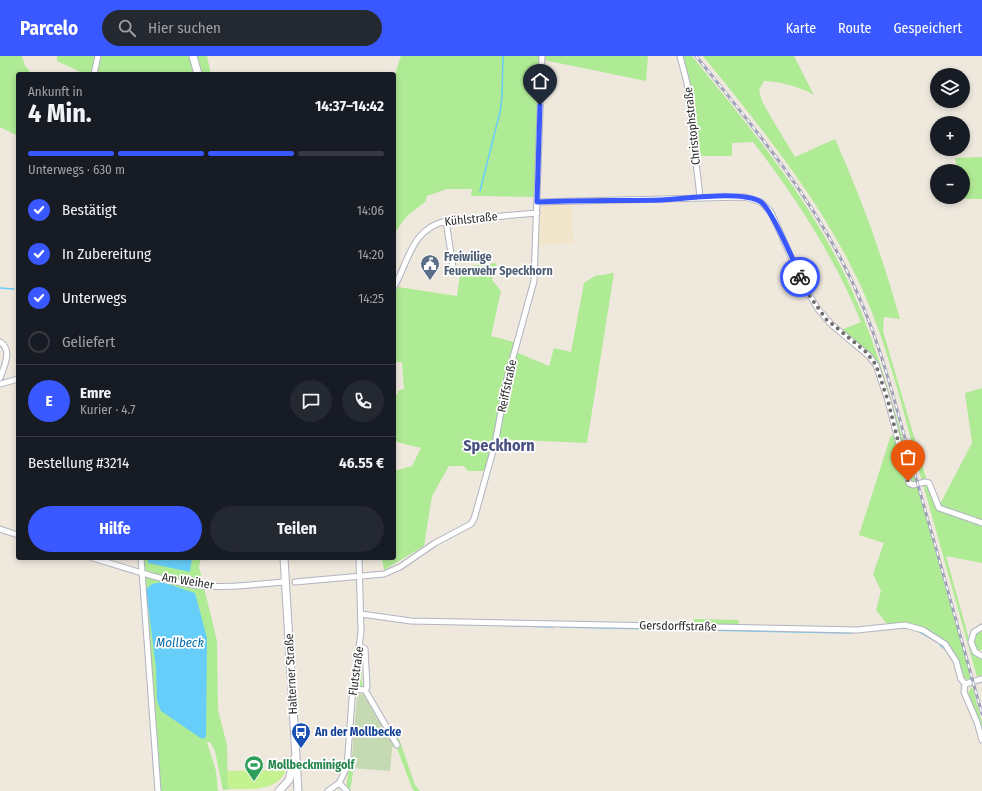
<!DOCTYPE html>
<html lang="de">
<head>
<meta charset="utf-8">
<style>
  body { margin:0; font-family:"Fira Sans Condensed",sans-serif; background:#242831; color:#f1f3f6; height:100vh; display:flex; flex-direction:column; font-size:15px; white-space:nowrap }
  * { box-sizing:border-box; margin:0 }
  p { font-size:13px; color:#9ea1a6 }
  .icon { flex:none; width:22px; height:22px; fill:none; stroke:currentColor; stroke-width:2; stroke-linecap:round; stroke-linejoin:round }
  .map { position:relative; flex:1; overflow:hidden }
  .drawer { position:absolute; left:16px; top:16px; width:380px; height:488px; display:flex; flex-direction:column; background:#171b24; border-radius:4px; box-shadow:0 2px 6px #0003 }
  .drawer>* { flex:none }
  .buttons { position:absolute; left:930px; top:12px; display:grid; gap:8px }
  .buttons a { display:grid; place-items:center; width:40px; height:40px; border-radius:50%; background:#171b24; box-shadow:0 2px 6px #0003; font-size:20px }
  .pin { position:absolute; display:grid; place-items:center; width:34px; height:34px; color:#fff; margin:-41px -17px; border-radius:50% 50% 50% 0; rotate:-45deg; box-shadow:0 0 4px #0007 }
  .pin .icon { rotate:45deg }
  .courier { position:absolute; display:grid; place-items:center; width:40px; height:40px; margin:-20px; border:3px solid #3a58ff; border-radius:50%; background:#fff; color:#222; box-shadow:0 1px 5px #0007 }
  .headline em { font-style:normal; font-weight:700 }
  .headline div { display:flex; flex-direction:column-reverse }
  .headline { display:flex; align-items:center; justify-content:space-between; height:68px; padding:0 12px }
  h1 { font-size:26px; font-weight:700; line-height:30px }
  .bar { display:grid; grid-template-columns:repeat(4,1fr); gap:6px 4px; align-content:center; height:48px; padding:0 12px }
  .bar i { height:5px; border-radius:3px; background:#363941 }
  .bar .on { background:#3a58ff }
  .bar p { grid-column:span 4 }
  .line { display:flex; align-items:center; gap:10px; padding:0 12px; border-top:1px solid #363941 }
  .line div { flex:1 }
  .round { display:grid; place-items:center; flex:none; width:42px; height:42px; border-radius:21px; background:#242831 }
  ol { padding:0 12px; list-style:none }
  li { display:flex; align-items:center; gap:12px; height:44px }
  li p { margin-inline-start:auto }
  li .icon { padding:4px; border-radius:50%; background:#3a58ff; color:#fff; stroke-width:4 }
  li:last-child { color:#9ea1a6 }
  li i { width:22px; height:22px; border:2px solid #363941; border-radius:50% }
  .action { display:flex; gap:8px; margin-top:auto; padding:8px 12px }
  .action a { flex:1; height:46px; border-radius:24px; background:#3a58ff; color:#fff; font-size:16px; font-weight:700; line-height:46px; text-align:center }
  .action a+a { background:#242831; color:#f1f3f6 }
  header { display:flex; align-items:center; gap:24px; box-sizing:border-box; height:56px; padding:0 20px; background:#3a58ff; color:#fff }
  header strong { font-size:19px }
  nav { display:flex; gap:22px; margin-inline-start:auto; font-size:14px }
  .search { width:280px; height:36px; background:#242831; display:flex; align-items:center; gap:10px; box-sizing:border-box; padding:0 14px; border-radius:22px; color:#9ea1a6; font-size:15px }
  .map>svg:first-child { display:block }
  .education { fill:#f1e6cb }
  .green { fill:#afea95 }
  .cemetery { fill:#c5dab3 }
  .pitch { fill:#c5f290 }
  .water { fill:#67cef9 }
  .lines { fill:none; stroke-linecap:round; stroke-linejoin:round }
  .stream { stroke:#67cef9; stroke-width:1.5 }
  .minor-casing { stroke:#b1b3c1; stroke-width:7 }
  .secondary-casing { stroke:#b1b3c1; stroke-width:9 }
  .minor { stroke:#fff; stroke-width:5 }
  .secondary { stroke:#fff; stroke-width:7 }
  .rail-casing { stroke:#9fa2b8; stroke-width:3 }
  .rail { stroke:#fff; stroke-width:1.5; stroke-dasharray:4.5; stroke-linecap:butt }
  .done { stroke:#706e6a; stroke-width:4; stroke-dasharray:0 7.2 }
  .route { stroke:#3a58ff; stroke-width:5 }
  .labels { text-anchor:middle; stroke-width:3.5; stroke-linejoin:round; paint-order:stroke }
  .street-label { font-size:12px; fill:#2c2c2c; stroke:#fff }
  .service-label { font-size:12px; font-weight:bold; fill:#4e5e75; stroke:#fff; text-anchor:start }
  .transit-label { font-size:12px; font-weight:bold; fill:#164399; stroke:#fff; text-anchor:start }
  .leisure-label { font-size:12px; font-weight:bold; fill:#27864d; stroke:#fff; text-anchor:start }
  .water-label { font-size:13px; font-style:italic; fill:#026baa; stroke:#fff }
  .district-label { font-size:16px; font-weight:bold; fill:#485081; stroke:#fff }
</style>
</head>
<body>
<header>
<strong>Parcelo</strong>
<div class="search"><svg class="icon" aria-label="search" viewBox="0 0 24 24"><circle cx="10" cy="10" r="6"/><path d="M15 15l6 6"/></svg>Hier suchen</div>
<nav><a>Karte</a><a>Route</a><a>Gespeichert</a></nav>
</header>
<div class="map">
<svg width="982" height="735" viewBox="0 0 982 735">
  <rect width="100%" height="100%" fill="#efe8dd"/>
  <path class="education" d="M546,149h26l2,38 -36,3 2,-37 2,-3z"/>
  <path class="green" d="M0,0h22l3,10 7,8h-14v62l-18,-9z
    M57,0h40l-4,18h-8l-28,-13z
    M99,0h108l4,18h-116z
    M401,0h247l-2,25 -107,-22 -5,138 -63,-1 1,-7h-25l-20,7 -1,5 -20,16 -12,17v-157z
    M681,0h11c55,68 112,135 151,215 33,67 51,140 73,211h-5l-34,-116 -36,-36 20,-8c-27,-66 -65,-124 -108,-180l-21,1v13h-36z
    M703,0h91l20,39c-15,-9 -33,-13 -50,-14l-5,9 3,11 10,18 23,38 40,-18c26,58 48,119 65,180l-16,-2 -1,14 44,150h-5c-19,-71 -37,-150 -71,-215 -39,-77 -94,-143 -148,-210z
    M982,101v42h-18l-1,-28h-6l-2,-13z
    M497,207l-5,17 9,11 -10,45 23,6 4,11 31,13 5,-18 17,4 13,-69 11,-7 19,-3 -27,170 -92,-4 -9,32h-18l-4,-5h-15l-17,30 -8,50 -40,24 -2,-12h12v-87l18,-5 9,-18 -24,-6 -3,-5v-42l4,-1v-3l6,-2 -2,-27h-8v-69l4,-6 59,9 4,-29z
    M982,332v134l-43,-16 33,-63 -7,-50z
    M891,379l4,3 13,48h9l54,193 -3,1 -4,-2 -10,-26 -15,-15 -21,-11 -32,-3 -10,-13 5,-19 -8,-17 11,-31 -25,-8z
    M923,428h4l9,23 46,17v39l-36,-7 26,94 10,10v15l-5,2z
    M144,502h57l-2,9 18,74 1,69 9,35 1,42 3,2 -8,1 -8,-39 -5,-9h-3l9,29 2,20h-58z
    M696,563l43,1 -1,6 -48,-1 3,-5z
    M982,573v21l-6,1 -3,-14z
    M361,594l1,33 2,4 -1,1 -5,-1 -2,-2z
    M972,630l10,36v11l-14,-40z
    M386,673l13,10 16,46 5,6h-6l-2,-3 -17,-45 -7,12z
    M349,708l4,9 -3,18h-4z"/>
  <path class="cemetery" d="M357,638h10l26,45 -3,32 -39,-3z"/>
  <path class="pitch" d="M286,714c-8,21 -33,19 -54,19l-4,-2 -1,-16z"/>
  <path class="water" d="M148,502h44l-2,14 -42,-9z
    M162,526l33,11 12,45 -1,99 -4,2 -41,-28 -4,-11 -1,-32 -10,-79 6,-5z"/>
  <g class="lines">
    <path class="stream" d="M480,135l20,-79 2,-15 1,-41
      M0,232l14,1
      M495,569l58,2
      M561,571l287,6 38,-4
      M898,572h10
      M918,575l16,9
      M940,589l5,4"/>
    <g class="minor-casing">
      <path id="minor" d="M680,0l7,27 13,114
        M94,18l4,-18
        M537,146l208,-5 16,5 10,10 34,76 13,21 13,15 38,32 7,9 12,36 21,82 4,2 12,-3 4,1 10,25 43,15
        M446,165l7,46
        M394,231c15,-26 17,-58 52,-66l91,-8
        M0,286c13,8 4,25 0,36
        M0,328l18,-5
        M0,473l18,6
        M93,502c33,10 67,22 101,27 30,4 61,-1 91,-3
        M141,502l17,233
        M295,526l89,-8 16,-7 35,-24 36,-19 3,-5 21,-75 12,-65 27,-98 8,-225
        M361,558l50,7 446,9 48,-5 18,5 22,14 11,17 5,18 4,5
        M982,571l-8,5 -3,10 4,10 7,4
        M360,590l5,3 2,38 -2,3 32,55
        M965,628l-1,8 13,30 5,18
        M965,628l17,-5
        M353,633l12,1
        M339,727l8,8
        M328,735l11,-8 8,-16 5,-68 9,-67 -2,-74"/>
    </g>
    <g class="secondary-casing">
      <path id="secondary" d="M193,0l5,18
        M284,502l14,233
        M279,735l10,-11 6,-23"/>
    </g>
    <use href="#minor" class="minor"/>
    <use href="#secondary" class="secondary"/>
    <g class="rail-casing">
      <path id="rail" d="M696,0c55,68 110,133 149,211 32,62 49,131 67,197 24,83 47,167 70,250"/>
    </g>
    <use href="#rail" class="rail"/>
  </g>
  <g class="lines">
    <path class="done" d="M800,221l4,11 22,31 40,33 10,13 12,36 20,80"/>
    <path class="route" d="M540,49l-3,97c42,-2 83,-1 125,-2 23,-1 80,-10 99,2 10,7 34,61 39,75"/>
  </g>
  <defs>
    <g id="civic-pin" transform="scale(1)"><path d="M0 17L-7.5 6A9.5 9.5 0 1 1 7.5 6Z" fill="#5c6f8a" stroke="#fff"/><path d="M-.6-6.5H3V-4.5H.6V-3L4-1V1h2V6H-6V1h2V-1L-.6-3ZM-1.2 2.5V6h2.4V2.5Z" fill="#fff"/></g>
    <g id="bus-pin" transform="scale(1)"><path d="M0 17L-7.5 6A9.5 9.5 0 1 1 7.5 6Z" fill="#1a4fb4" stroke="#fff"/><path d="M-5-6H5V4H4V6H2V4H-2V6H-4V4H-5ZM-3.5-4V0h7V-4ZM-3.5 1.2v1.5H-2V1.2ZM2 1.2v1.5H3.5V1.2Z" fill="#fff"/></g>
    <g id="stadium-pin" transform="scale(1)"><path d="M0 17L-7.5 6A9.5 9.5 0 1 1 7.5 6Z" fill="#2e9e5b" stroke="#fff"/><path d="M0-5a6.5 5 0 1 0 0 10a6.5 5 0 1 0 0-10ZM-3.5-1.8h7v3.6h-7Z" fill="#fff"/></g>
  </defs>
  <g fill-rule="evenodd">
    <use href="#civic-pin" x="430" y="208"/>
    <use href="#bus-pin" x="301" y="676"/>
    <use href="#stadium-pin" x="254" y="709"/>
  </g>
  <g class="labels">
    <g class="street-label">
      <text transform="translate(692 70) rotate(-96)" y="4">Christophstraße</text>
      <text transform="translate(471 163) rotate(-6)" y="4">Kühlstraße</text>
      <text transform="translate(507 330) rotate(-78)" y="4">Reiffstraße</text>
      <text transform="translate(188 525) rotate(9)" y="4">Am Weiher</text>
      <text transform="translate(678 570) rotate(1)" y="4">Gersdorffstraße</text>
      <text transform="translate(356 615) rotate(-82)" y="4">Flutstraße</text>
      <text transform="translate(291 618) rotate(-93)" y="4">Halterner Straße</text>
    </g>
    <g class="service-label">
      <text x="444" y="205">Freiwilige<tspan x="444" dy="14">Feuerwehr Speckhorn</tspan></text>
    </g>
    <g class="transit-label">
      <text x="315" y="680">An der Mollbecke</text>
    </g>
    <g class="leisure-label">
      <text x="268" y="713">Mollbeckminigolf</text>
    </g>
    <g class="water-label">
      <text x="180" y="591">Mollbeck</text>
    </g>
    <g class="district-label">
      <text x="499" y="395">Speckhorn</text>
    </g>
  </g>
</svg>
<div class="buttons">
<a><svg class="icon" aria-label="layers" viewBox="0 0 24 24"><path d="M12 4l9 5-9 5-9-5zM3 14l9 5 9-5"/></svg></a>
<a>+</a>
<a>−</a>
</div>
<div class="pin" style="left:908px;top:425px;background:#ea580c"><svg class="icon" aria-label="bag" viewBox="0 0 24 24"><path d="M5 8h14l-1 12H6zM9 8a3 3 0 0 1 6 0"/></svg></div>
<div class="pin" style="left:540px;top:49px;background:#1f2937"><svg class="icon" aria-label="home" viewBox="0 0 24 24"><path d="M3 11l9-7 9 7M6 9v11h12V9"/></svg></div>
<div class="courier" style="left:800px;top:221px"><svg class="icon" aria-label="bike" viewBox="0 0 24 24"><circle cx="6" cy="16" r="4"/><circle cx="18" cy="16" r="4"/><path d="M6 16l4-8h5l3 8M10 8l3 8H6M13 5h3"/></svg></div>
<section class="drawer">
<div class="headline"><div><h1>4 Min.</h1><p>Ankunft in</p></div><em>14:37–14:42</em></div>
<div class="bar"><i class="on"></i><i class="on"></i><i class="on"></i><i></i><p>Unterwegs · 630 m</p></div>
<ol>
<li><svg class="icon" aria-label="check" viewBox="0 0 24 24"><path d="M5 12l5 5 9-10"/></svg>Bestätigt<p>14:06</p></li>
<li><svg class="icon" aria-label="check" viewBox="0 0 24 24"><path d="M5 12l5 5 9-10"/></svg>In Zubereitung<p>14:20</p></li>
<li><svg class="icon" aria-label="check" viewBox="0 0 24 24"><path d="M5 12l5 5 9-10"/></svg>Unterwegs<p>14:25</p></li>
<li><i></i>Geliefert</li>
</ol>
<div class="line" style="height:72px"><b class="round" style="background:#3a58ff;color:#fff">E</b><div><b>Emre</b><p>Kurier · 4.7</p></div><a class="round"><svg class="icon" aria-label="chat" viewBox="0 0 24 24"><path d="M4 5h16v11H9l-5 4z"/></svg></a><a class="round"><svg class="icon" aria-label="phone" viewBox="0 0 24 24"><path d="M5 4h4l2 5-3 2q2 4 5 5l2-3 5 2v4C11 20 4 13 5 4z"/></svg></a></div>
<div class="line" style="height:52px"><div>Bestellung #3214</div><b>46.55 €</b></div>
<div class="action"><a>Hilfe</a><a>Teilen</a></div>
</section>
</div>
</body>
</html>
